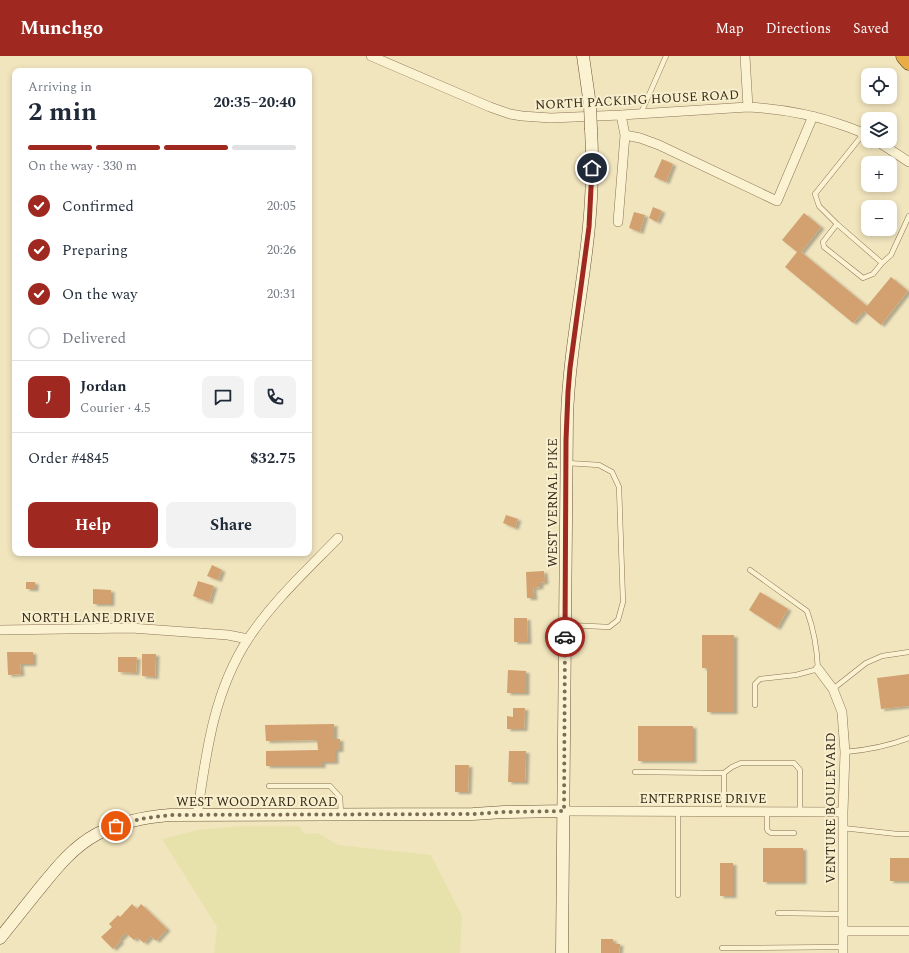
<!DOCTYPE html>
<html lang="en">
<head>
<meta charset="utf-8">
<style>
  body { margin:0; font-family:Spectral,serif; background:#f2f2f3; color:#1f2937; height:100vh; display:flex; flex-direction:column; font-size:15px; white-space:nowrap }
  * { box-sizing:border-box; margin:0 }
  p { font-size:13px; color:#747a83 }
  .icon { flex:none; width:22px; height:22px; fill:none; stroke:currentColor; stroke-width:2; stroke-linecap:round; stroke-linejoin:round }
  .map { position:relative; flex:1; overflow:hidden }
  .drawer { position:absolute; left:12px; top:12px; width:300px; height:488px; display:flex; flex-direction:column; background:#fff; border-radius:8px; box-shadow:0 2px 6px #0003 }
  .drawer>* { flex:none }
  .tools { position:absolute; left:861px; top:12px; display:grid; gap:8px }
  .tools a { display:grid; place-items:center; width:36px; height:36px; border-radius:8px; background:#fff; box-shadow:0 2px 6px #0003; font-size:20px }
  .pin { position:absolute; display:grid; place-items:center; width:34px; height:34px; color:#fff; margin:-17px; border:2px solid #fff; border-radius:50%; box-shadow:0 1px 4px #0007 }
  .courier { position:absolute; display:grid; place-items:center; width:40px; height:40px; margin:-20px; border:3px solid #9f2820; border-radius:50%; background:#fff; color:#222; box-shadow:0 1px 5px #0007 }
  .summary em { font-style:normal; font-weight:700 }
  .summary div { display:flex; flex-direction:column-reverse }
  .summary { display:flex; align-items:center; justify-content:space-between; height:68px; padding:0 16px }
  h1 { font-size:26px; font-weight:700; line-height:30px }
  .bar { display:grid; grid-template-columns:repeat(4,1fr); gap:6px 4px; align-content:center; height:48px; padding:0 16px }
  .bar i { height:5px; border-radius:3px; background:#e0e1e3 }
  .bar .selected { background:#9f2820 }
  .bar p { grid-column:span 4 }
  .line { display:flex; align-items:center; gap:10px; padding:0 16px; border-top:1px solid #e0e1e3 }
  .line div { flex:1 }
  .round { display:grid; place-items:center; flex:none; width:42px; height:42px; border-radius:8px; background:#f2f2f3 }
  ol { padding:0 16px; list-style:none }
  li { display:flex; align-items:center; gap:12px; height:44px }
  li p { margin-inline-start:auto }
  li .icon { padding:4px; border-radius:50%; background:#9f2820; color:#fff; stroke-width:4 }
  li:last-child { color:#747a83 }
  li i { width:22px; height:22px; border:2px solid #e0e1e3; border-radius:50% }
  .primary-button { display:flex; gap:8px; margin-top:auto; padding:8px 16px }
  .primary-button a { flex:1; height:46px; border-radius:8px; background:#9f2820; color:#fff; font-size:16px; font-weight:700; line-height:46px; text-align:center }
  .primary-button a+a { background:#f2f2f3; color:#1f2937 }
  header { display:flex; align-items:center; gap:24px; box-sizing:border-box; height:56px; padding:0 20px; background:#9f2820; color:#fff }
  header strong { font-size:19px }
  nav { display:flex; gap:22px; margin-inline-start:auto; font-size:14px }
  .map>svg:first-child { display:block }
  .farmland { fill:#e7e2ab }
  .building { fill:#d3a070; filter:url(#shadow) }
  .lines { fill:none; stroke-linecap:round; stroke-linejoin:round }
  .lane-casing { stroke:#8b7555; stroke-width:5.5 }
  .street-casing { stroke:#8b7555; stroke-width:10 }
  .secondary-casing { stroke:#6c5639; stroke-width:13 }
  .highway-casing { stroke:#58432a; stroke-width:17 }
  .lane { stroke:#fbf2d2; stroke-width:4.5 }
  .street { stroke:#fbf2d2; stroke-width:9 }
  .secondary { stroke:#fbf2d2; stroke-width:12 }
  .highway { stroke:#e9ad46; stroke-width:16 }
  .secondary-bridge-casing { stroke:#6c5639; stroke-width:13; stroke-linecap:butt }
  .secondary-bridge { stroke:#fbf2d2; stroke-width:12 }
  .done { stroke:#796d54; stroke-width:4; stroke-dasharray:0 7.2 }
  .route { stroke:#9f2820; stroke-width:5 }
  .labels { text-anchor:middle; stroke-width:4; stroke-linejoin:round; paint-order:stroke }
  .street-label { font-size:13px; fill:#392c1b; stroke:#f8efce }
</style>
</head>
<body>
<header>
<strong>Munchgo</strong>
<nav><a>Map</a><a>Directions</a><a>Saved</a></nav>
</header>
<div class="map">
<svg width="909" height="897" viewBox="0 0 909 897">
  <defs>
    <filter id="shadow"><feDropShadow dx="3.5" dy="2" stdDeviation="1" flood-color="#0004"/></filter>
  </defs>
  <rect width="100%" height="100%" fill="#f1e5be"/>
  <path class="farmland" d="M241,770h58l5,8 14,-1 20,12 93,10 31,61 -2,37h-246l3,-26 -55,-88 35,-9z"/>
  <path class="building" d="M662,103l11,5 -7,18 -12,-5z
    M653,151l9,4 -5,11 -8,-4z
    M634,156l11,3 -5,17 -11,-4z
    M804,157l17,14 -20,25 66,54 24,-29 17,14 -27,34 -17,-14 -11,12 -68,-56 12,-15 -15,-12z
    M506,459l12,4 -3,9 -12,-5z
    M212,509l10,5 -4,10 -11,-4z
    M544,515l1,11 -5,1v4l-7,1 1,10h-7l-1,-26z
    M198,525l16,5 -5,16 -16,-6z
    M26,526h9v7h-9z
    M93,533l18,1v14h-18z
    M760,536l28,17 -11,19 -28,-18z
    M514,562h13l1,24h-14z
    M702,579h32v77h-27v-44h-5z
    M7,596h26v12h-13l1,10 -13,1z
    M142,598h14l-1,23 -13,-1z
    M118,601h19l-1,16 -18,-1z
    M508,614l18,1v22h-19z
    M909,618v32l-28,3 -4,-31z
    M513,652h12l-1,21h-17v-13l6,1z
    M334,668v15h6v11h-5v12h-13v4h-56v-15l52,-1 -1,-10 -51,1 -1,-16z
    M638,670h55v35h-55z
    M509,695h17l-1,31h-17z
    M455,709h14l-1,27h-13z
    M763,792h40v34h-40z
    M890,802h19v23h-19z
    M720,807h13v33h-13z
    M132,848l5,5 4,-5 26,25 -11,12 -5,-5 -7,7 -7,-6 -3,3 -8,-7 -7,7 2,1 -8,8 -12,-12 11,-10 -3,-3 9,-9 2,2z
    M601,883h12v4l7,1 -1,9h-18z"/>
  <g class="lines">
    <g class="lane-casing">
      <path id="lane" d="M641,57l25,-57
        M864,77l-49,61 4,12 18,18 45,39 9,-8 18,-39
        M837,168l-14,18 1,5 39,31 10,-4 9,-11
        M750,514l57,41c7,19 10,38 11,58l-22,6 -36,4 -5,5v21
        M567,569l42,2 9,-7 5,-18 -4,-115 -7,-15 -13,-7 -32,-2
        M833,633l33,-26 16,-7 27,-4
        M845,696c22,-2 43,-6 64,-14
        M635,716l89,1
        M269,730h61l10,11 1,16
        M724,755v-38l8,-6 9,-4h53l6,7v41
        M767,755v18l1,2 3,2h23
        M843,772l54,6h12
        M678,839v-84
        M778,857l65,1
        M722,892l121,-1"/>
    </g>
    <g class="street-casing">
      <path id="street" d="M371,0l119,51 20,7 12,2 29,2 70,-3 127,-8
        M745,0l3,51c32,2 63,7 94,18 9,3 18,6 26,11
        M621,59l4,20 15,3 19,7 118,56 36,-85
        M877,85l32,21
        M618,166l7,-87
        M0,574l131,-2 97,7 20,4
        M818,613l15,20 9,23 1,14 2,26 -2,60v141
        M564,755l279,1
        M197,760c9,-62 16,-123 51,-177 25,-38 59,-69 90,-101
        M843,875h66"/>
    </g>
    <g class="secondary-casing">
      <path id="secondary" d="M583,0l7,49
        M0,882c12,-15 24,-30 36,-45 18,-22 35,-45 61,-59 23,-12 47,-17 73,-19l303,-1 31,-2 60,-1
        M562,897l5,-536c2,-64 16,-127 22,-191 3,-32 4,-65 2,-97"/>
    </g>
    <g class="highway-casing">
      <path id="highway" d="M904,0l5,6"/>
    </g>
    <use href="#lane" class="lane"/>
    <use href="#street" class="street"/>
    <use href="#secondary" class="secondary"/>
    <use href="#highway" class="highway"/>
    <g class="secondary-bridge-casing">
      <path id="secondary-bridge" d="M590,49l1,24"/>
    </g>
    <use href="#secondary-bridge" class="secondary-bridge"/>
  </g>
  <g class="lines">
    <path class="done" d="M116,770l24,-7 30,-4 303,-1 31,-2 60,-1 1,-174"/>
    <path class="route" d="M565,581l1,-197 2,-48 2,-24 19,-141 3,-59"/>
  </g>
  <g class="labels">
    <g class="street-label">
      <text transform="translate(637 43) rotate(-3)" y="5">NORTH PACKING HOUSE ROAD</text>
      <text transform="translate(552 447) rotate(-90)" y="5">WEST VERNAL PIKE</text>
      <text x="88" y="566">NORTH LANE DRIVE</text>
      <text x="703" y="747">ENTERPRISE DRIVE</text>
      <text x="257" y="750">WEST WOODYARD ROAD</text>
      <text transform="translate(830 752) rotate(-90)" y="5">VENTURE BOULEVARD</text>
    </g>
  </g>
</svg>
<div class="tools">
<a><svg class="icon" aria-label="locate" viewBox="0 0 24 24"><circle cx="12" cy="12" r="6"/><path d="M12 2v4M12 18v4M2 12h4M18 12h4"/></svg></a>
<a><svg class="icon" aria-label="layers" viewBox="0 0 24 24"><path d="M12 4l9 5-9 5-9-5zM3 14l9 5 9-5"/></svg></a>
<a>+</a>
<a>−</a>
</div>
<div class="pin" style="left:116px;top:770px;background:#ea580c"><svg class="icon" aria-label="bag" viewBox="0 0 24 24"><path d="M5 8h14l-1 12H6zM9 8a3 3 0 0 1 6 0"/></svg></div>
<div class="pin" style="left:592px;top:112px;background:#1f2937"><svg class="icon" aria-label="home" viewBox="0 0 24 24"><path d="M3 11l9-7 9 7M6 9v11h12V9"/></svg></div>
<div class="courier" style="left:565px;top:581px"><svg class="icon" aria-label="car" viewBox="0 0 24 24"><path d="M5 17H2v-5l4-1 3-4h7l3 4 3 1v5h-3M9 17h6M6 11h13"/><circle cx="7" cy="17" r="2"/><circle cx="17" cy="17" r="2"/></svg></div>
<section class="drawer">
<div class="summary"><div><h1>2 min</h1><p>Arriving in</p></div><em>20:35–20:40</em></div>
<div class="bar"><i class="selected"></i><i class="selected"></i><i class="selected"></i><i></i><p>On the way · 330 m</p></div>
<ol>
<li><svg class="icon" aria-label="check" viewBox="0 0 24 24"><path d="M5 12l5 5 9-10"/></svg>Confirmed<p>20:05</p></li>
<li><svg class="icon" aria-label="check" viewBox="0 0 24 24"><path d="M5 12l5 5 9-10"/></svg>Preparing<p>20:26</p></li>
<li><svg class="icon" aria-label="check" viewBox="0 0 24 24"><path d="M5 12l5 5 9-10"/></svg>On the way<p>20:31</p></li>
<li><i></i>Delivered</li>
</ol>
<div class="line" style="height:72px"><b class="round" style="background:#9f2820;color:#fff">J</b><div><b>Jordan</b><p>Courier · 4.5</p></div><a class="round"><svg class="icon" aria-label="chat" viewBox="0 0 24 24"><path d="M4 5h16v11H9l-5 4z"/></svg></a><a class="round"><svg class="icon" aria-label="phone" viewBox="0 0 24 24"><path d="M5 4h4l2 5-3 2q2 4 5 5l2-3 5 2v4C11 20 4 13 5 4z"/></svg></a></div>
<div class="line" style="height:52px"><div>Order #4845</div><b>$32.75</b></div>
<div class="primary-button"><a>Help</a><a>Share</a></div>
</section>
</div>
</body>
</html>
